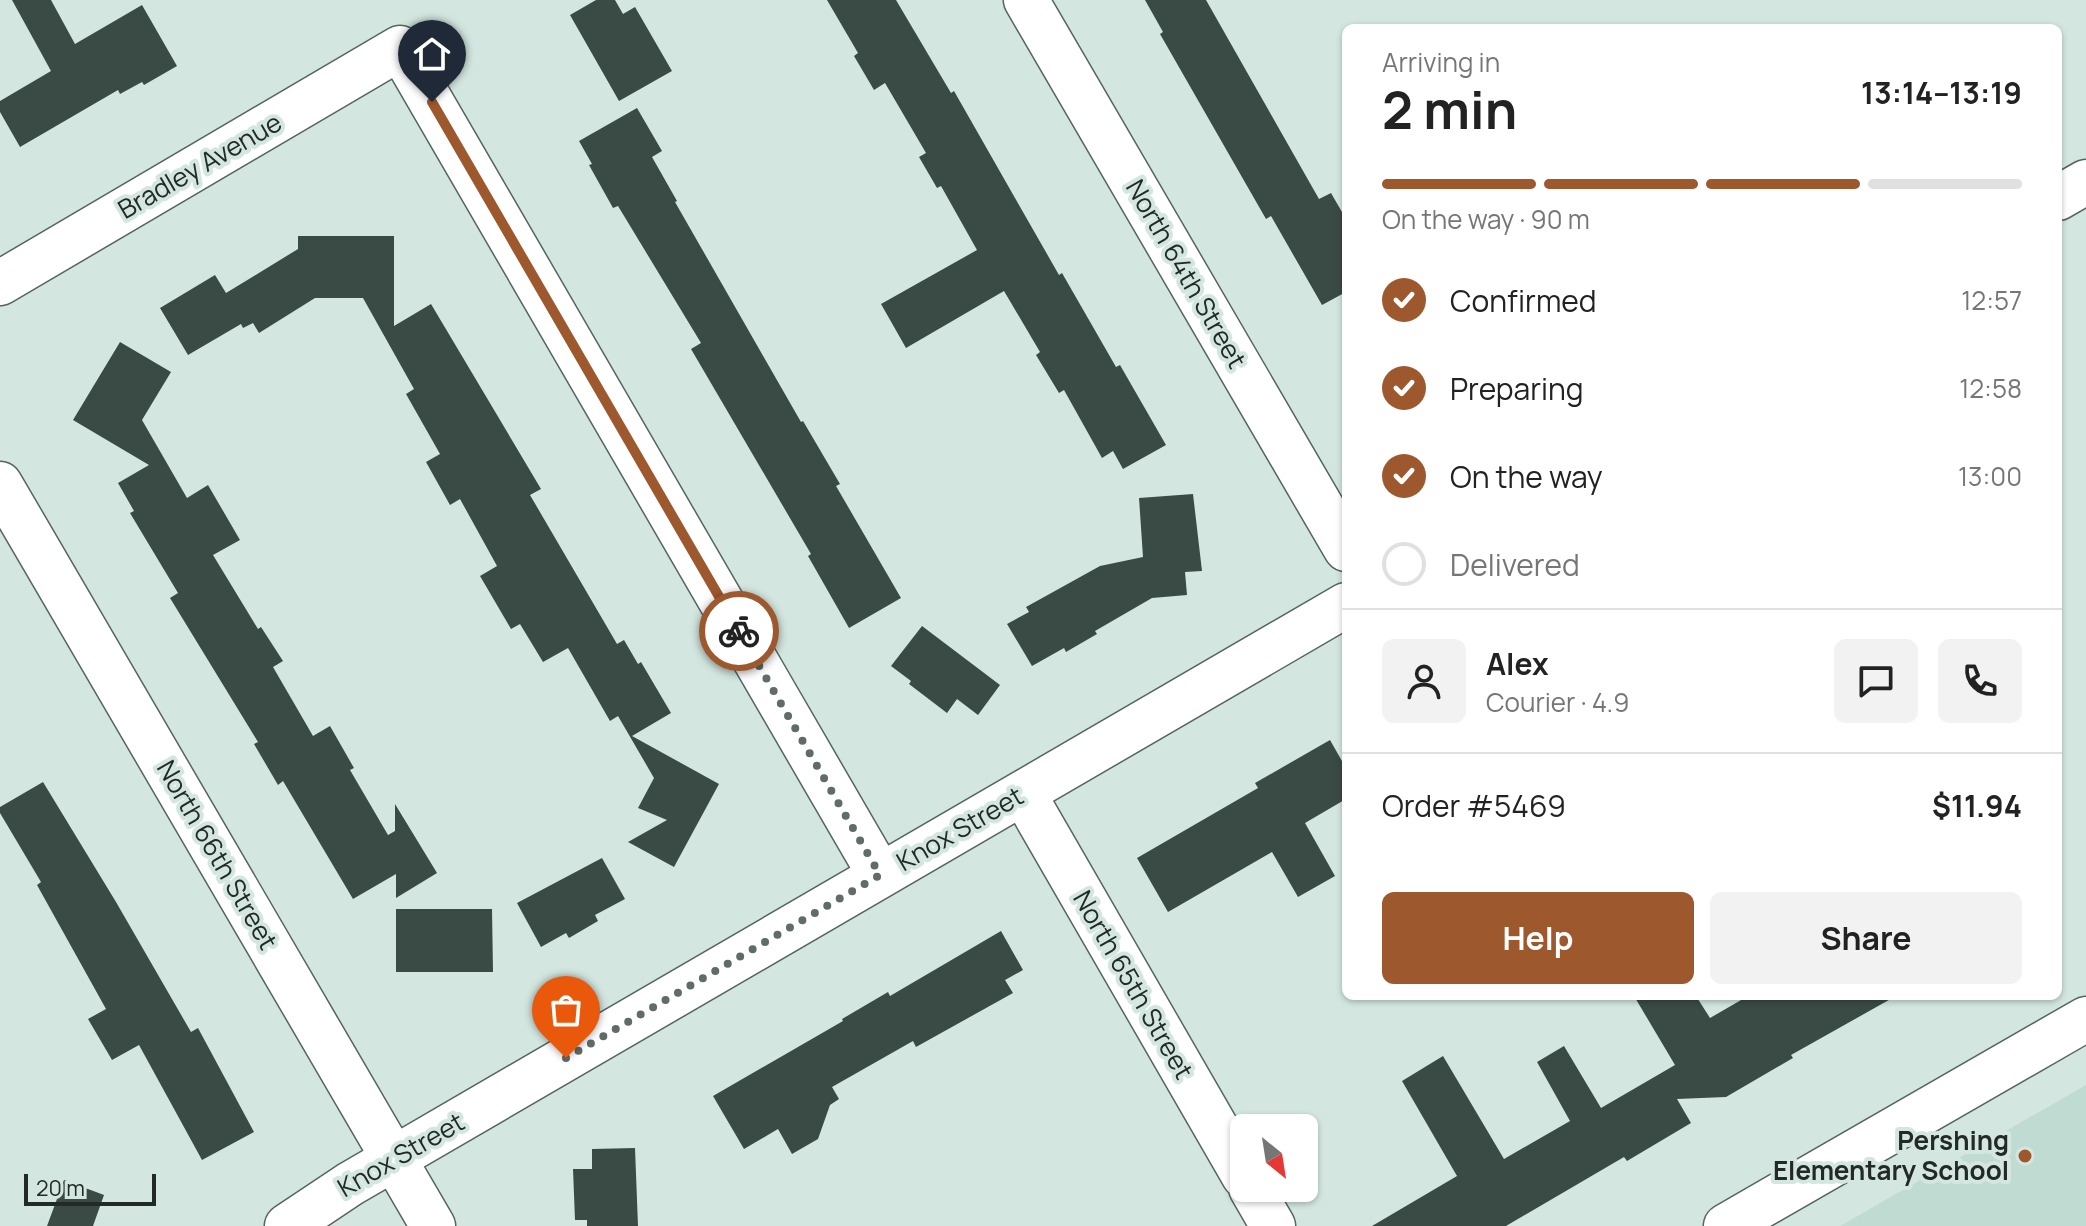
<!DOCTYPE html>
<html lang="en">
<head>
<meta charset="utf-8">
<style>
  body { margin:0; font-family:Manrope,sans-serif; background:#f2f2f2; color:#222; height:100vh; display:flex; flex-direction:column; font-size:30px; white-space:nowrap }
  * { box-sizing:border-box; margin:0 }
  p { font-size:26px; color:#767676 }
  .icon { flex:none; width:44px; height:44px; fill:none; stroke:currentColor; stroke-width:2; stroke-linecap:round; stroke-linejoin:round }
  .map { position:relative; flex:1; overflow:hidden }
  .details { position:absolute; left:1342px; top:24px; width:720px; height:976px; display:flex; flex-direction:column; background:#fff; border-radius:12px; box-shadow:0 2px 6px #0004 }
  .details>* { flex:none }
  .needle { width:52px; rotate:150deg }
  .tools { position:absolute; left:1230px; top:1114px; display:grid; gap:16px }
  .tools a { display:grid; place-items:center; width:88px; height:88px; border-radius:12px; background:#fff; box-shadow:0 2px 6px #0004; font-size:40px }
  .scale { position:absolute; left:24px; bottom:20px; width:132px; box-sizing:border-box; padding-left:8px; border:4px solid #222927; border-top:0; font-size:22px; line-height:28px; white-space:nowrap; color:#222927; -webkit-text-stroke:6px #d3e7e0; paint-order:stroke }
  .pin { position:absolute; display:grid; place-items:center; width:68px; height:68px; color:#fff; margin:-82px -34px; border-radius:50% 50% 50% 0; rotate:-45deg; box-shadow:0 0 8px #0007 }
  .pin .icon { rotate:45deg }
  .courier { position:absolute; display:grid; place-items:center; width:80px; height:80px; margin:-40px; border:6px solid #9e582e; border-radius:50%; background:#fff; color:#222; box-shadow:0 2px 10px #0007 }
  .overview em { font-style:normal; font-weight:700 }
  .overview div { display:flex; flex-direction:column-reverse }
  .overview { display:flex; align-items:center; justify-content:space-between; height:136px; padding:0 40px }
  h1 { font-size:52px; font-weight:700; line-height:60px }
  .bar { display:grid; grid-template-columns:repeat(4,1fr); gap:12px 8px; align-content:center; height:96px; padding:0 40px }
  .bar i { height:10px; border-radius:6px; background:#e0e0e0 }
  .bar .active { background:#9e582e }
  .bar p { grid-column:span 4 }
  .line { display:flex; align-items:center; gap:20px; padding:0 40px; border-top:2px solid #e0e0e0 }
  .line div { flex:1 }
  .round { display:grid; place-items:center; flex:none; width:84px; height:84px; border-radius:12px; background:#f2f2f2 }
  ol { padding:0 40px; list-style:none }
  li { display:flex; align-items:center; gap:24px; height:88px }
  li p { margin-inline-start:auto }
  li .icon { padding:8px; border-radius:50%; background:#9e582e; color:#fff; stroke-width:4 }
  li:last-child { color:#767676 }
  li i { width:44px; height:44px; border:4px solid #e0e0e0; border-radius:50% }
  .button { display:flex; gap:16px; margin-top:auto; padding:16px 40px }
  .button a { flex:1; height:92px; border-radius:12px; background:#9e582e; color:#fff; font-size:32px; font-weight:700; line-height:92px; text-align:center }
  .button a+a { background:#f2f2f2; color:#222 }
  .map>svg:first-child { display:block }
  .built { fill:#c0dbd2 }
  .building { fill:#3a4b45 }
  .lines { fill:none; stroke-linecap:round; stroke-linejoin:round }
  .minor-casing { stroke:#546560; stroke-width:47 }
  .minor { stroke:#fff; stroke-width:44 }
  .done { stroke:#606c68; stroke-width:8; stroke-dasharray:0 14.4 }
  .route { stroke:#9e582e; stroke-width:10 }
  .poi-dot { fill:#9e582e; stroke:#d3e7e0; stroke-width:3 }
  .labels { text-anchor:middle; stroke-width:8; stroke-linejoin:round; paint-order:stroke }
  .street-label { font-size:26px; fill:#222927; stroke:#d3e7e0 }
  .poi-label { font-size:26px; font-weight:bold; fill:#222927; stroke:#d3e7e0; text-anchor:end }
</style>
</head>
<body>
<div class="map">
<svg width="2086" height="1226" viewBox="0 0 2086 1226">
  <rect width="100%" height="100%" fill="#d3e7e0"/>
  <path class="built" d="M2086,1085v141h-246z"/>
  <path class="building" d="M12,0h39l24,44 67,-39 35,61 -33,19 -2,-3 -22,12 -2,-4 -98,57 -20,-35v-11l51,-30z
    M596,0h19l8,14 12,-7 37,64 -53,30 -49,-86z
    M827,0h69l55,93 3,-2 105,184 3,-2 54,94 4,-2 46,80 -43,24 -10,-18 -11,7 -38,-68 -5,3 -23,-38 4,-3 -36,-61 -98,57 -25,-44 96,-54 -36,-64 -4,2 -18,-31 7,-4 -41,-70 -11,7 -20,-34 4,-3z
    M1145,0h61l113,199 12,-6 15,26v73l-24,13 -51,-89 -5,3 -106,-185 3,-2z
    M637,108l25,43 -10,6 25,44 -2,1 126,220 2,-1 37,63 -4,2 65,112 -52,30 -41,-72 3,-2 -120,-205 10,-6 -83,-137 -5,2 -24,-43 3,-1 -13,-23z
    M298,236h96v90l37,-22 110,185 -11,6 87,149 7,-4 14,24 3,-2 30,51 -39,23 87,48 -45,83 -46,-25 39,-22 -29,-12 16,-30 -36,-62 -8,5 -42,-73 -25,14 -23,-38 -9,5 -31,-53 17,-10 -37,-67 -10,6 -24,-43 14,-8 -34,-60 8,-5 -51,-91h-48l-56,35 -6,-10 -10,5 -2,-4 -53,31 -28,-47 55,-33 11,18 72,-44z
    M120,342l51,30 -29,48 45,78 21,-13 32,55 -27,15 45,74 3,-2 22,34 -10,6 40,69 17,-10 24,42 -4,2 38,65 7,-4v-27l42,69 -41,25v-24l-43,25 -70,-118 -5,4 -24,-41 4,-2 -88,-144 8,-5 -48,-80 4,-2 -16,-28 31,-18 -76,-45z
    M1193,494l9,77 -17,1 2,23 -35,3 -57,33 2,3 -31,18 -2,-4 -32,18 -25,-42 22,-12 -3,-5 74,-41 43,-9 -4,-59z
    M922,626l78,59 -22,30 -21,-16 -10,14 -38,-29 2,-3 -20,-15z
    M1330,740l16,28v31l-41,24 30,53 -37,21 -26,-45 -104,60 -31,-54 121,-70 -3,-5z
    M43,782l73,120 75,130 7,-4 56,104 -52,28 -63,-115 -27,15 -24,-41 18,-10 -69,-124 4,-3 -41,-69v-6z
    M602,858l23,41 -30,16 3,6 -29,17 -3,-5 -25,14 -24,-44z
    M396,909h96l1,63h-97z
    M1001,931l22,39 -18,10 8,13 -97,54 -3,-6 -81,46 7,12 -9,6 -12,34 -26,15 -14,-25 -34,20 -31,-53 130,-75 -1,-2 46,-27 2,4z
    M1634,996h62l14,22 38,-22h148l-105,59 2,3 -67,39 -49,2 14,24 -64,38 -3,-4 -118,69h-134l85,-50 -55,-95 41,-25 61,103 66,-38 -33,-59 27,-16 37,62 74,-43z
    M635,1148l3,78h-51v-6h-12l-2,-51h19v-20z
    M64,1180l40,15 -11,31h-46z"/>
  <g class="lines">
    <g class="minor-casing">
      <path id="minor" d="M1026,0l320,549
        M2058,198l28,-16
        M0,283l400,-235 480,827
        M0,484l433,742
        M1023,793l221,383
        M1251,1188l22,38
        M287,1226l63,-42 996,-579
        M1726,1226l360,-207"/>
    </g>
    <use href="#minor" class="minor"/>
  </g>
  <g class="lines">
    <path class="done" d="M566,1058l314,-183 -141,-244"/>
    <path class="route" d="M432,102l307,529"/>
  </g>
  <circle class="poi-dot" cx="2025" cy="1156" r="8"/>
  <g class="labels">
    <g class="street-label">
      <text transform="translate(200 166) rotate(-30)" y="9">Bradley Avenue</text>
      <text transform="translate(1186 274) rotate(60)" y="9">North 64th Street</text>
      <text transform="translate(960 829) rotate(-30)" y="9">Knox Street</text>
      <text transform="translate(217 855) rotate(60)" y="9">North 66th Street</text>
      <text transform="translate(1133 985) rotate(60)" y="9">North 65th Street</text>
      <text transform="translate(401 1155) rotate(-30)" y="9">Knox Street</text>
    </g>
    <g class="poi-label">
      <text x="2009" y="1150">Pershing<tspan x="2009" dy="30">Elementary School</tspan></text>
    </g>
  </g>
</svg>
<div class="tools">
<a><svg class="needle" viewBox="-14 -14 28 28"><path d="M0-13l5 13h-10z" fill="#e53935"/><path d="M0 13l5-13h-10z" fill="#767676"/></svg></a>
</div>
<div class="scale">20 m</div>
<div class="pin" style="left:566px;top:1058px;background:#ea580c"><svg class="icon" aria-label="bag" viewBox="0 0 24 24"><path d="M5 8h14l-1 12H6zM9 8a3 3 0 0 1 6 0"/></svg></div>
<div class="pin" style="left:432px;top:102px;background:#1f2937"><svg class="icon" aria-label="home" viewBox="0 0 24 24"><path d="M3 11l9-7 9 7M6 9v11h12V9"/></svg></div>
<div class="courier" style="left:739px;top:631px"><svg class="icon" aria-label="bike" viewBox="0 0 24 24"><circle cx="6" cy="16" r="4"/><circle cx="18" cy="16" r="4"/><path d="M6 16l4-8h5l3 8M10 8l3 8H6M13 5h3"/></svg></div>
<section class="details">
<div class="overview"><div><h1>2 min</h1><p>Arriving in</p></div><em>13:14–13:19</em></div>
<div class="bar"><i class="active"></i><i class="active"></i><i class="active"></i><i></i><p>On the way · 90 m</p></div>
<ol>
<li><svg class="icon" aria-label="check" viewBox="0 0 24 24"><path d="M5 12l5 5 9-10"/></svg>Confirmed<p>12:57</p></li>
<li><svg class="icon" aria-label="check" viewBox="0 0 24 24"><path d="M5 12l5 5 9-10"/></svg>Preparing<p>12:58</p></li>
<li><svg class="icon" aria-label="check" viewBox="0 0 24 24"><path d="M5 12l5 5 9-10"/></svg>On the way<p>13:00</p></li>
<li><i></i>Delivered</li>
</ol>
<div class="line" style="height:144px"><a class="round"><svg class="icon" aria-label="person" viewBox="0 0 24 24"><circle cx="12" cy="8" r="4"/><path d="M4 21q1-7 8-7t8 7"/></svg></a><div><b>Alex</b><p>Courier · 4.9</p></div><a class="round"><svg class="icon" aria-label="chat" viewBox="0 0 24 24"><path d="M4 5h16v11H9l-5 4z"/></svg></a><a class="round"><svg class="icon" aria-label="phone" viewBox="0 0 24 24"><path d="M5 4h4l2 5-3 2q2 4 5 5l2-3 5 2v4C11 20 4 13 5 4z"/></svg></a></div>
<div class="line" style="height:104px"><div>Order #5469</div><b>$11.94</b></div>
<div class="button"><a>Help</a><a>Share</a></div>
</section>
</div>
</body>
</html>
